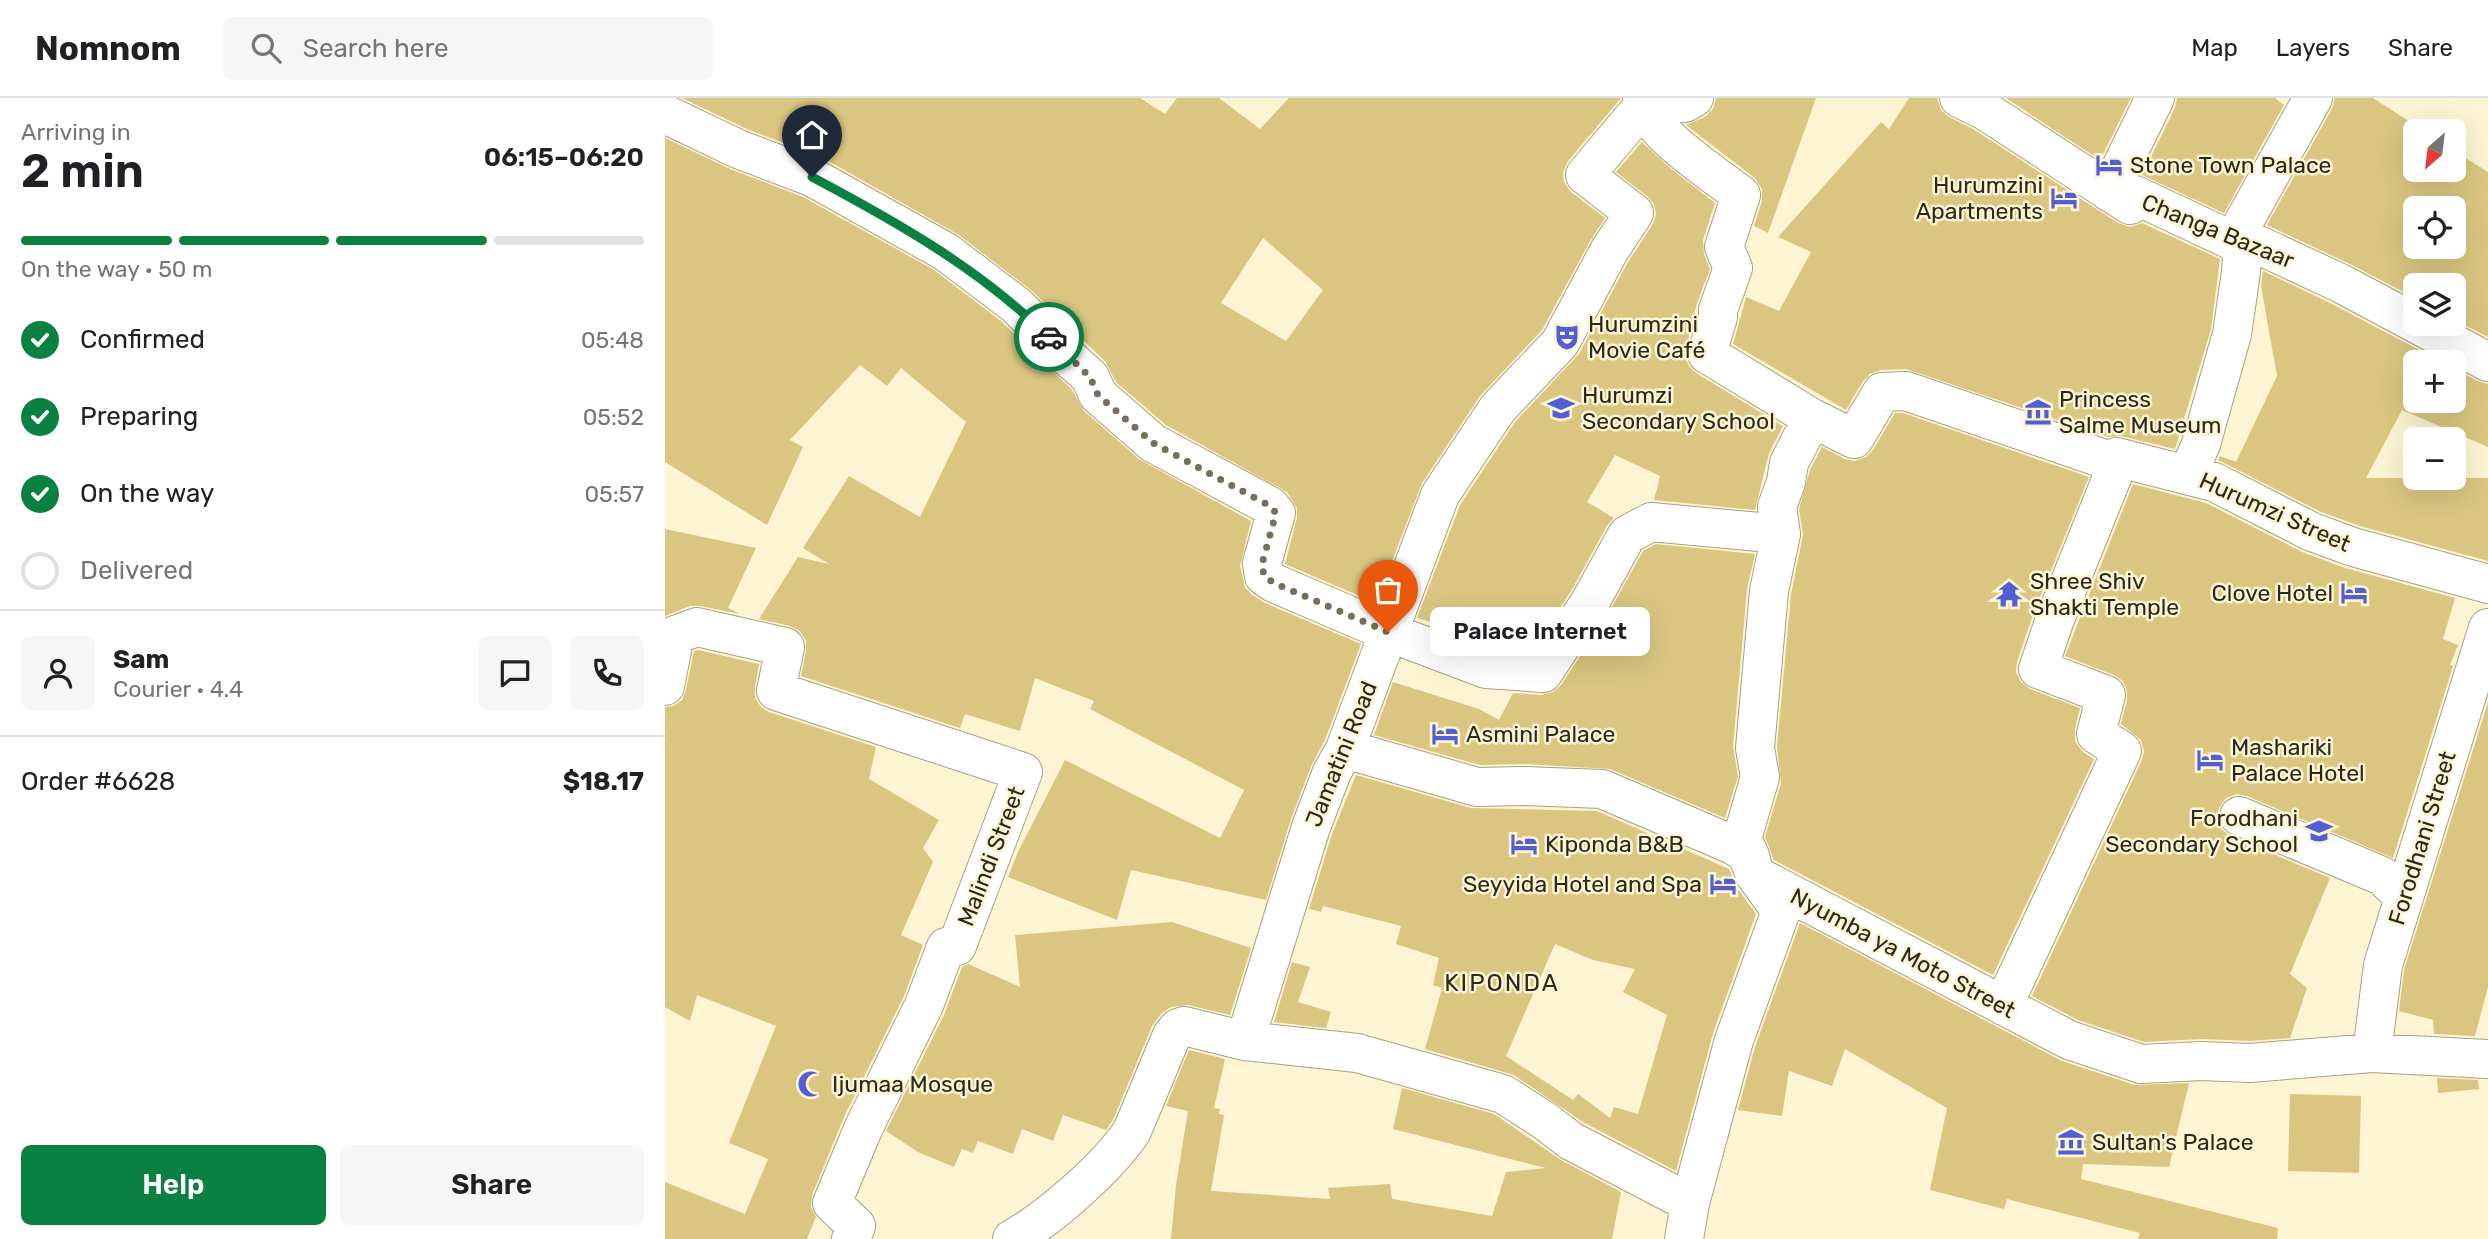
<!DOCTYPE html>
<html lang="en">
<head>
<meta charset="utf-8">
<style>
  body { margin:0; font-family:Rubik,sans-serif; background:#f6f6f6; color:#202124; height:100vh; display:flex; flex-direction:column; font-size:26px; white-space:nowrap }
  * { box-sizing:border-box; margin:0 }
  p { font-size:23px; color:#757577 }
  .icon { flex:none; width:38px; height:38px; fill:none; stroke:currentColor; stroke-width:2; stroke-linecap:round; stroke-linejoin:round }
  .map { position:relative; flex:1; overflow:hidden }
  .side { display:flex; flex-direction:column; background:#fff; width:665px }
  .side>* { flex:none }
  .needle { width:46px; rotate:208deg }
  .buttons { position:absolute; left:1738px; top:21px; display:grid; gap:14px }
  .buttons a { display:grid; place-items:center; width:63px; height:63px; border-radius:10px; background:#fff; box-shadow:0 7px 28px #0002; font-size:35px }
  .pin { position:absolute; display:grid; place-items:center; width:60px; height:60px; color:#fff; margin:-72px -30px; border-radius:50% 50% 50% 0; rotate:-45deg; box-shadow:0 0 7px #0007 }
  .pin .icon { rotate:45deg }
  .courier { position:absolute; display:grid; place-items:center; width:70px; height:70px; margin:-35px; border:5px solid #0b8043; border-radius:50%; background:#fff; color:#222; box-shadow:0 2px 9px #0007 }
  .bubble { position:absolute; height:49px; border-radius:10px; background:#fff; box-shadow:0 7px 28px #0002; font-size:23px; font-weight:600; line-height:49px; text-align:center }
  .head em { font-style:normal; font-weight:600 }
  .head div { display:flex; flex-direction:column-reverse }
  .head { display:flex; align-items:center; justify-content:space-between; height:119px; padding:0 21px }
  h1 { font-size:46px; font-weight:600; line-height:52px }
  .bar { display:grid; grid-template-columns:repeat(4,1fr); gap:10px 7px; align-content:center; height:84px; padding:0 21px }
  .bar i { height:9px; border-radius:5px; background:#e0e0e0 }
  .bar .selected { background:#0b8043 }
  .bar p { grid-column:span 4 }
  .line { display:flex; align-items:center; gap:18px; padding:0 21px; border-top:2px solid #e0e0e0 }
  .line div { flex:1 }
  .round { display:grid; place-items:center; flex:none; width:74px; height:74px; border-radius:10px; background:#f6f6f6 }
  ol { padding:0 21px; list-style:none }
  li { display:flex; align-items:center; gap:21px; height:77px }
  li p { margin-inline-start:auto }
  li .icon { padding:7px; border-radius:50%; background:#0b8043; color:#fff; stroke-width:4 }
  li:last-child { color:#757577 }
  li i { width:38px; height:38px; border:4px solid #e0e0e0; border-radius:50% }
  .action { display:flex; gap:14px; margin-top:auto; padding:14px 21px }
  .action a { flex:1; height:80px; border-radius:10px; background:#0b8043; color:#fff; font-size:28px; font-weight:600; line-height:80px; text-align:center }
  .action a+a { background:#f6f6f6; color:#202124 }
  header { display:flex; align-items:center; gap:42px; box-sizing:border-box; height:98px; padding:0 35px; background:#fff; border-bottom:2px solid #e0e0e0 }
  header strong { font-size:33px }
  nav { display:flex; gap:38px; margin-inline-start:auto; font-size:24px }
  .search { width:490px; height:63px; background:#f6f6f6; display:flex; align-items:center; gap:18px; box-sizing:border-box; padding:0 24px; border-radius:10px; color:#757577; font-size:26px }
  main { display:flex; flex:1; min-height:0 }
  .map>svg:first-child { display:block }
  .building { fill:#dac681; fill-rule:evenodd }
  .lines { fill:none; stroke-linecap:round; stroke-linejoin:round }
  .minor-casing { stroke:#a9a183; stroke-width:40 }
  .minor { stroke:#fff; stroke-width:38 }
  .done { stroke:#756f5c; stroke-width:7; stroke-dasharray:0 12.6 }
  .route { stroke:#0b8043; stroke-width:9 }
  .labels { text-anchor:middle; stroke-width:5; stroke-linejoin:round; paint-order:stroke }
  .poi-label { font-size:23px; fill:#2c281c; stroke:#fcf4d3; text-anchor:start }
  .street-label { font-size:23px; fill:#2c281c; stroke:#fcf4d3 }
  .neighbourhood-label { font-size:24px; letter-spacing:2px; fill:#2c281c; stroke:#fcf4d3 }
</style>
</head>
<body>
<header>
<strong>Nomnom</strong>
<div class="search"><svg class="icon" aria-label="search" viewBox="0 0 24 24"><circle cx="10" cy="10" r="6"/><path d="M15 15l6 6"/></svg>Search here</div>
<nav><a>Map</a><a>Layers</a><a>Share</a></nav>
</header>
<main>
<section class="side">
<div class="head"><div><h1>2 min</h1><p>Arriving in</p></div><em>06:15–06:20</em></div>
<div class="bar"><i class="selected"></i><i class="selected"></i><i class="selected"></i><i></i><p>On the way · 50 m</p></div>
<ol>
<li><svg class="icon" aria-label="check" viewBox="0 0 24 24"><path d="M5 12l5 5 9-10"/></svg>Confirmed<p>05:48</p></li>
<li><svg class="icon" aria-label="check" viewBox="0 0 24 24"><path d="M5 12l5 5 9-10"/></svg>Preparing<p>05:52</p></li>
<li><svg class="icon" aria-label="check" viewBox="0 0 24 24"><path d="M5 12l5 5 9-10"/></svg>On the way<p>05:57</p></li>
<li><i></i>Delivered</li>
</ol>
<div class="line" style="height:126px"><a class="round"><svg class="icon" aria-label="person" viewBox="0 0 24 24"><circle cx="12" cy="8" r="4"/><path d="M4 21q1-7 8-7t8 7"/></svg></a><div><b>Sam</b><p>Courier · 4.4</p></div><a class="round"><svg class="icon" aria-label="chat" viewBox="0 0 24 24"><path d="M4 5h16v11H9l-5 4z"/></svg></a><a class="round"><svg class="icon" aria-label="phone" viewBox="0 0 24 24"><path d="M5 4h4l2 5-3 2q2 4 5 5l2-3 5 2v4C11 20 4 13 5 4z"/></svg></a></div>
<div class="line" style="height:91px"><div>Order #6628</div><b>$18.17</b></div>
<div class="action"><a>Help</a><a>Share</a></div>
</section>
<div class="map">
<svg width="1823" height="1141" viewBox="0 0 1823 1141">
  <rect width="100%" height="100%" fill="#fcf4d3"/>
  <path class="building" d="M17,0h458l25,16 12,-16h42l41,31 29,-31h332l-53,63 -5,11 1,10 7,10 34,26 -15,23 -48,89 -62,66 -58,87 -46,120 -91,-39 12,-46v-10l-10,-16 -121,-67 -50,-43 -11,-21 -74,-71 -72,-55 -136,-77 -76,-29zM598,140l60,52 -37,51 -65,-38z
    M1051,0h100l-48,135 -14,-7 8,-25v-12l-7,-11 -69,-53 19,-8 8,-8z
    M1244,0h28l4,12 8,7 24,12 145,94 12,4 12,-4 78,36 -9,70 -36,120 -54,-13 -13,1 -202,-68 -25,1 -11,4 -7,7 -17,29 -113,-66 13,-47 33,14 32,-59 -33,-15 103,-115 8,7z
    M1341,0h125l-31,62z
    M1512,0h98l9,7 -60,108 -82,-38 33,-67z
    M1670,0h38l51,33h-9v39h38v-20l35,22v165l-35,-18v-34h-38v13l-63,-33 -85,-40 65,-116zM1750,110h38v39h-38z
    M0,40l65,31 73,28 131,73 68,52 70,68 12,21 55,48 112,62 -11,45 5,21 6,7 14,9 96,41 -36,96 -13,24 -21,55 -25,81 -135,-30 -14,50 -109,-43 10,-25 47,-92 155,78 24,-48 -154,-81 4,-8 -59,-23 -15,53 -55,-17 -5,14 -159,-52 5,-25v-10l-6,-10 -10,-5 -31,-7 39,-62 31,7 -26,-16 46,-72 71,41 46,-95 -65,-54 -14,18 -27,-21 -70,75 13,7 -36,78 -102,-63z
    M977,44l28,26 45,35 -12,37 1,15 6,14 -13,34 -11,45 -1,9 4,9 7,7 87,53 -14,27 -14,57 -101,-10 6,-24 -45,-21 -28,47 27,16 -6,6 -37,67 -39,59 -40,-3 -27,-15 -48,-14 43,-113 55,-83 64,-68 49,-92 25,-38 3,-10 -2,-10 -7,-8 -31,-24z
    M1598,173l69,33 110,58h-27v39h38v-33l25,13 10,3v63l-86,-37 -36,68h122v83l-128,-35 -39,-14 -103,-52 2,-4 16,6 41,-86 -16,-90z
    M1230,315h8l186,64 -55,135 -17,50 -1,10 5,10 9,7 50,19 -5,21v12l8,11 11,7 -101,216 -219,-115 -9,-23 16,-54 -4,-36 14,-153 12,-59 -4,-26 11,-39 12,-23 23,12 10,2 11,-4 7,-7z
    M1468,386l73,19 96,49 43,16 110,30 -12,41 15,6 -8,20 3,1 -60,192 -146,-62 -10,-2 -11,4 -7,10 -2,10 4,11 9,7 100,42 -40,96 17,14 -17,50 -40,3 -48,-2 -58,3 -66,-22 -46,-24 110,-236 2,-9 -3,-11 -20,-16 6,-24v-9l-4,-10 -9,-6 -49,-19z
    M0,431l91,19 -28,60 12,6 -39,-8h-11l-25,10z
    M991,446l99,10 -8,35 -14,157 5,30 -13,42 -115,-49 -85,-5 -45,1 -106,-30 19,-53 86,27 20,11 14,-27 28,2 12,-3 8,-7 47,-71 35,-63z
    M33,552l61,14 -4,23v11l6,9 8,5 107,35 -7,32 70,41 -16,28 10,14 -32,73 22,10 -19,51 -60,121 -32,78 -1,12 5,10 -9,22h-142v-57l80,32 23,-55 -39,-16 47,-117 -79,-31 -7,26 -25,-14v-300l8,-1 9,-6 4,-10 8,-39z
    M1823,604v285l-13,49 -41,-2 -1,-14 -34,-9 5,-41z
    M691,677l115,33 126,3 132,58 8,19 19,26 -43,119 -37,138 -93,-49 -69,-47 -89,-26 17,-61 -9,-3 6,-27 -43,-14 5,-18 -78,-20 -2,6 -12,-3 23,-75zM890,846l38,16 42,9 -12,23 44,23 -29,99 -24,-7 -4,11 -32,-24 -5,6 -67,-44z
    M507,824l79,26 -21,67 -42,-10 -17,2 -10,7 -9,12 -39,94 -7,10 -43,-15 -10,26 -31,-12 -9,25 -35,-13 -5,12 -11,-4 -8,18 -36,-15 -32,-21 58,-116 18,-48 6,-3 52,23 -5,-52z
    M1135,825l262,138 73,24 54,-2 -20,84 -86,-3 -2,15 197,49 -1,11h-139l2,-6 -133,-34 -3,10 -74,-19 17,-82 -102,-59 -13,37 -43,-15 -7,45 -44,-6 17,-63z
    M627,864l18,5 -12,35 33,10 -5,16 -52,-6z
    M524,952l36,9 -11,49 6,1 -1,5 5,1 -13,76 119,8 -2,-11 62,-4 2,15 100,17 14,-44 40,-4 -153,-39 9,-41 92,26 67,46 60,32 -9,47h-441l5,-54 12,-74 -22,-5z
    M1772,980l41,2 1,9 -41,4z
    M1625,996l71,2 -2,77 -71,-2z"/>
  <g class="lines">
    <g class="minor-casing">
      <path id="minor" d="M977,0c2,32 75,78 99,97l-17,52 9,21 -15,42v7l-11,37 105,64 42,21 28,-47 24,-1 207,71 3,-5 98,25 98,50 41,15 135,37
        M1294,0l25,12 146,95 5,-10 98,46 19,1 90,42 73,39
        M978,8l42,-3 9,-5
        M0,16l73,35 74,28 134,75 70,53 54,54 20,18 8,18 55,48 117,63 6,7 -14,50 2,13 10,7 114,49 98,37 57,4 47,-71 37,-67 24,-13 130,12
        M1444,94l46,-94
        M1568,143l80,-143
        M1752,226l71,38
        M1523,376l13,-30 31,-110 9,-62 2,-30
        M0,588l10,-51 22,-8 88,20 -9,44 247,81 -66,174 -11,1 -22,58 -60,122 -32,76 24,23 -5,13
        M680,651l132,38 47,-1 78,3 131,56 14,9 8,21 314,165 72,24 60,-3 49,2 122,-10 116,6
        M1574,718l143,60 21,20
        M1338,908l119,-255 -26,-17 10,-39 -68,-26 17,-50 58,-144v-13
        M580,943l66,-214 21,-55 13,-23 95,-254 58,-87 62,-65 49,-92 25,-38 -49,-38 58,-69
        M1707,955l11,-88 105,-337
        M1025,1105l44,-163 47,-129 -26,-36 -5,-19 -8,-17 18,-62 -5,-29 14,-157 12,-57 -4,-27 9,-25 3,-19 23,-45
        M347,1141c37,-20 96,-72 120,-108l40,-96 6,-7 6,-2 61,15 112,12 146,41 42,27 26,20 119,62 -6,36"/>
    </g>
    <use href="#minor" class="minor"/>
  </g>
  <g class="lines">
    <path class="done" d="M384,239l41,40 8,18 55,48 117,63 6,7 -14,51 2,12 10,7 114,49"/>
    <path class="route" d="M147,79c85,45 168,92 237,160"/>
  </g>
  <defs>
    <g id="hotel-bare" transform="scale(2.1)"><path d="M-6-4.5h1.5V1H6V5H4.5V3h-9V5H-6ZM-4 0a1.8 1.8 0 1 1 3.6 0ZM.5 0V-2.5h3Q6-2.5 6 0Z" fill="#525ed4" stroke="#fcf4d3" stroke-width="2.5" paint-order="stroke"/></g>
    <g id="theatre-bare" transform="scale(2.1)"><path d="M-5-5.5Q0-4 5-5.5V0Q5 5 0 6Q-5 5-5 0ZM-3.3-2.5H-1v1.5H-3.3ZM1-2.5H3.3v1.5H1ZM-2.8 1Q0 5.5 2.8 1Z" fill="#525ed4" stroke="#fcf4d3" stroke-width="2.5" paint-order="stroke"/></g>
    <g id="school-bare" transform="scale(2.1)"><path d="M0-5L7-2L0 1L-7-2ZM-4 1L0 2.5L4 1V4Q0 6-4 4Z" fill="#525ed4" stroke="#fcf4d3" stroke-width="2.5" paint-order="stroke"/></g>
    <g id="museum-bare" transform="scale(2.1)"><path d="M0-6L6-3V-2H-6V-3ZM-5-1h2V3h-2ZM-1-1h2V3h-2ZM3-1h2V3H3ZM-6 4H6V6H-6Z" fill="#525ed4" stroke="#fcf4d3" stroke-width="2.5" paint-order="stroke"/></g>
    <g id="temple-bare" transform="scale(2.1)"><path d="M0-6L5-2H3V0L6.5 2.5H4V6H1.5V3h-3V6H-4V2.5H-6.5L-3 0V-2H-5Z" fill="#525ed4" stroke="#fcf4d3" stroke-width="2.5" paint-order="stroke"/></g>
    <g id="mosque-bare" transform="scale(2.1)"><path d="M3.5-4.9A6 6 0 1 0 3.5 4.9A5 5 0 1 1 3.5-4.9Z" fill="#525ed4" stroke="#fcf4d3" stroke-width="2.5" paint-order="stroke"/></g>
  </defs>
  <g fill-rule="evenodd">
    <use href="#hotel-bare" x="1444" y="67"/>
    <use href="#hotel-bare" x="1399" y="100"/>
    <use href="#theatre-bare" x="902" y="239"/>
    <use href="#school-bare" x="896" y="310"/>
    <use href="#museum-bare" x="1373" y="314"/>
    <use href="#hotel-bare" x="1689" y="495"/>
    <use href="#temple-bare" x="1344" y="496"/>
    <use href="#hotel-bare" x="780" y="636"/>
    <use href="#hotel-bare" x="1545" y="662"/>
    <use href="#school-bare" x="1654" y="733"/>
    <use href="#hotel-bare" x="859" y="746"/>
    <use href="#hotel-bare" x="1058" y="786"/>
    <use href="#mosque-bare" x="146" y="986"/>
    <use href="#museum-bare" x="1406" y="1044"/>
  </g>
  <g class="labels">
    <g class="poi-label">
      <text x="1465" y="75">Stone Town Palace</text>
      <text x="1378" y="95" text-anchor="end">Hurumzini<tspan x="1378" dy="26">Apartments</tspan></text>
      <text x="923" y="234">Hurumzini<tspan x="923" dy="26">Movie Café</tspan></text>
      <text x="917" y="305">Hurumzi<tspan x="917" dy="26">Secondary School</tspan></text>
      <text x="1394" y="309">Princess<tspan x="1394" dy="26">Salme Museum</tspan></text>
      <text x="1365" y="491">Shree Shiv<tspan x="1365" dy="26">Shakti Temple</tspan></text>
      <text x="1668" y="503" text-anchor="end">Clove Hotel</text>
      <text x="801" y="644">Asmini Palace</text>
      <text x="1566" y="657">Mashariki<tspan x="1566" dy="26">Palace Hotel</tspan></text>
      <text x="1633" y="728" text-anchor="end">Forodhani<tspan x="1633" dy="26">Secondary School</tspan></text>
      <text x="880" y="754">Kiponda B&amp;B</text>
      <text x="1037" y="794" text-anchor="end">Seyyida Hotel and Spa</text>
      <text x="167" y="994">Ijumaa Mosque</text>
      <text x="1427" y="1052">Sultan's Palace</text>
    </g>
    <g class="street-label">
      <text transform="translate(1553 133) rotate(22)" y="8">Changa Bazaar</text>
      <text transform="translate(1610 414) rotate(24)" y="8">Hurumzi Street</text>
      <text transform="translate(676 656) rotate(-68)" y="8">Jamatini Road</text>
      <text transform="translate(1757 740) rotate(-73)" y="8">Forodhani Street</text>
      <text transform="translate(326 758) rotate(-69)" y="8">Malindi Street</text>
      <text transform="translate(1238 855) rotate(28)" y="8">Nyumba ya Moto Street</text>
    </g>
    <g class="neighbourhood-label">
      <text x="837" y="893">KIPONDA</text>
    </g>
  </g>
</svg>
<div class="buttons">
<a><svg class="needle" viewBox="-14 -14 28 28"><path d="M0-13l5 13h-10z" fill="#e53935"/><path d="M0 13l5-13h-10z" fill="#757577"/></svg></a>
<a><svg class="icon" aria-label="locate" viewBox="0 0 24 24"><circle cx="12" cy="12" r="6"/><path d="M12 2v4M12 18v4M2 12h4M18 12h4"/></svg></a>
<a><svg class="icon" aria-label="layers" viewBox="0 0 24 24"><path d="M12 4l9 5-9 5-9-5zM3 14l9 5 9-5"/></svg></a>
<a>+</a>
<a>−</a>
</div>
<div class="pin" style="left:723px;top:534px;background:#ea580c"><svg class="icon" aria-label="bag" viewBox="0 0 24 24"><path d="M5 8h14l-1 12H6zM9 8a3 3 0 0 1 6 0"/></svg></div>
<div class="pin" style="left:147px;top:79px;background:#1f2937"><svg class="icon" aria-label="home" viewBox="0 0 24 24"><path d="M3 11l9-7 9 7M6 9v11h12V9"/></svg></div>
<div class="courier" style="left:384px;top:239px"><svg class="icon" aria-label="car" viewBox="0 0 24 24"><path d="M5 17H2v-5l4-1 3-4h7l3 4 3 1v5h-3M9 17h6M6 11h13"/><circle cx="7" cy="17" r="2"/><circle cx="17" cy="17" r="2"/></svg></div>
<div class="bubble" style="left:765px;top:509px;width:220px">Palace Internet</div>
</div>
</main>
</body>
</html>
